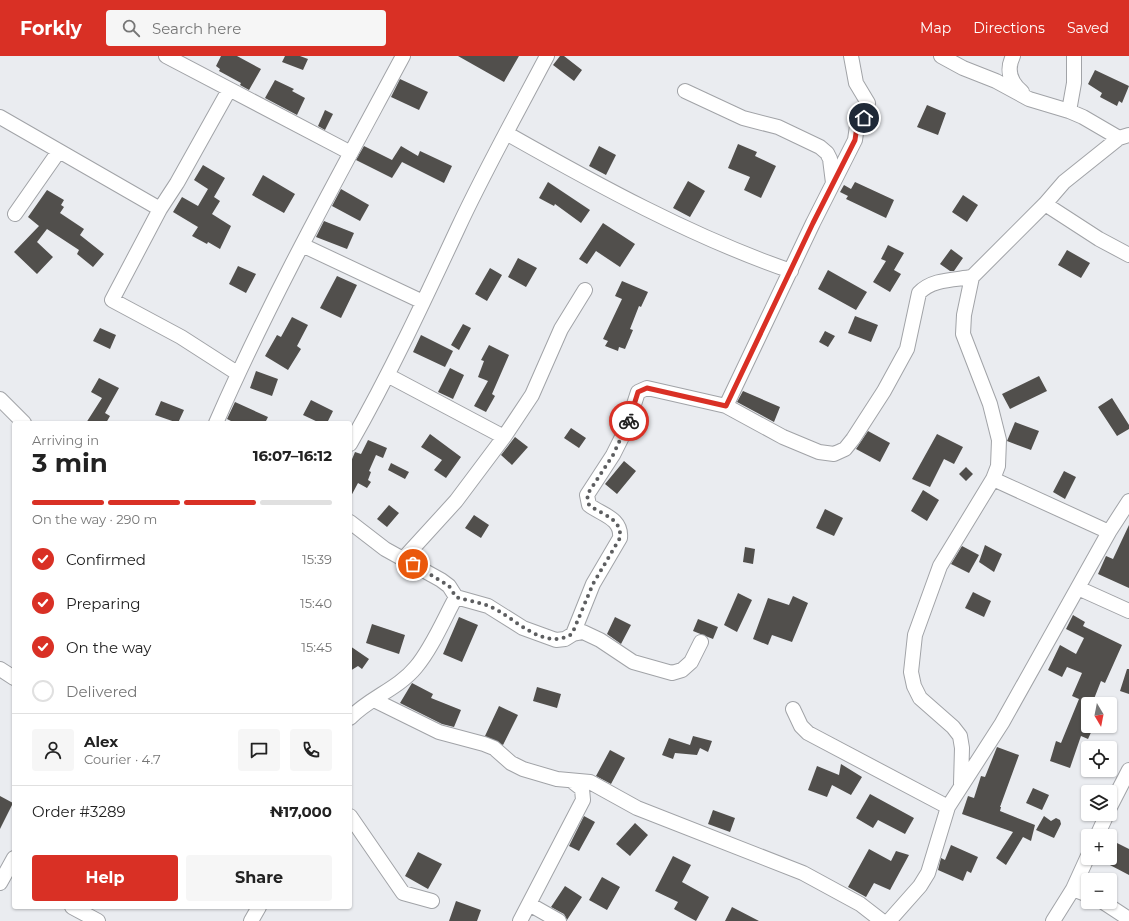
<!DOCTYPE html>
<html lang="en">
<head>
<meta charset="utf-8">
<style>
  body { margin:0; font-family:Montserrat,sans-serif; background:#f6f6f6; color:#222; height:100vh; display:flex; flex-direction:column; font-size:15px; white-space:nowrap }
  * { box-sizing:border-box; margin:0 }
  p { font-size:13px; color:#767676 }
  .icon { flex:none; width:22px; height:22px; fill:none; stroke:currentColor; stroke-width:2; stroke-linecap:round; stroke-linejoin:round }
  .map { position:relative; flex:1; overflow:hidden }
  .sheet { position:absolute; left:12px; top:365px; width:340px; height:488px; display:flex; flex-direction:column; background:#fff; border-radius:4px; box-shadow:0 1px 3px #0004 }
  .sheet>* { flex:none }
  .needle { width:26px; rotate:170deg }
  .tools { position:absolute; left:1081px; top:641px; display:grid; gap:8px }
  .tools a { display:grid; place-items:center; width:36px; height:36px; border-radius:4px; background:#fff; box-shadow:0 1px 3px #0004; font-size:20px }
  .pin { position:absolute; display:grid; place-items:center; width:34px; height:34px; color:#fff; margin:-17px; border:2px solid #fff; border-radius:50%; box-shadow:0 1px 4px #0007 }
  .courier { position:absolute; display:grid; place-items:center; width:40px; height:40px; margin:-20px; border:3px solid #d93025; border-radius:50%; background:#fff; color:#222; box-shadow:0 1px 5px #0007 }
  .summary em { font-style:normal; font-weight:700 }
  .summary div { display:flex; flex-direction:column-reverse }
  .summary { display:flex; align-items:center; justify-content:space-between; height:68px; padding:0 20px }
  h1 { font-size:26px; font-weight:700; line-height:30px }
  .bar { display:grid; grid-template-columns:repeat(4,1fr); gap:6px 4px; align-content:center; height:48px; padding:0 20px }
  .bar i { height:5px; border-radius:3px; background:#e0e0e0 }
  .bar .selected { background:#d93025 }
  .bar p { grid-column:span 4 }
  .line { display:flex; align-items:center; gap:10px; padding:0 20px; border-top:1px solid #e0e0e0 }
  .line div { flex:1 }
  .round { display:grid; place-items:center; flex:none; width:42px; height:42px; border-radius:4px; background:#f6f6f6 }
  ol { padding:0 20px; list-style:none }
  li { display:flex; align-items:center; gap:12px; height:44px }
  li p { margin-inline-start:auto }
  li .icon { padding:4px; border-radius:50%; background:#d93025; color:#fff; stroke-width:4 }
  li:last-child { color:#767676 }
  li i { width:22px; height:22px; border:2px solid #e0e0e0; border-radius:50% }
  .primary-button { display:flex; gap:8px; margin-top:auto; padding:8px 20px }
  .primary-button a { flex:1; height:46px; border-radius:4px; background:#d93025; color:#fff; font-size:16px; font-weight:700; line-height:46px; text-align:center }
  .primary-button a+a { background:#f6f6f6; color:#222 }
  header { display:flex; align-items:center; gap:24px; box-sizing:border-box; height:56px; padding:0 20px; background:#d93025; color:#fff }
  header strong { font-size:19px }
  nav { display:flex; gap:22px; margin-inline-start:auto; font-size:14px }
  .search { width:280px; height:36px; background:#f6f6f6; display:flex; align-items:center; gap:10px; box-sizing:border-box; padding:0 14px; border-radius:4px; color:#767676; font-size:15px }
  .map>svg:first-child { display:block }
  .building { fill:#514f4c }
  .lines { fill:none; stroke-linecap:round; stroke-linejoin:round }
  .minor-casing { stroke:#a1a3a7; stroke-width:16 }
  .minor { stroke:#fff; stroke-width:14 }
  .done { stroke:#5d5e60; stroke-width:4; stroke-dasharray:0 7.2 }
  .route { stroke:#d93025; stroke-width:5 }
</style>
</head>
<body>
<header>
<strong>Forkly</strong>
<div class="search"><svg class="icon" aria-label="search" viewBox="0 0 24 24"><circle cx="10" cy="10" r="6"/><path d="M15 15l6 6"/></svg>Search here</div>
<nav><a>Map</a><a>Directions</a><a>Saved</a></nav>
</header>
<div class="map">
<svg width="1129" height="865" viewBox="0 0 1129 865">
  <rect width="100%" height="100%" fill="#eaecf0"/>
  <path class="building" d="M221,0h16l24,13 -12,21 -9,-5 1,-2 -22,-12 1,-2 -4,-3z
    M285,0h15l8,3 -5,11 -21,-8z
    M458,0h61l-15,26z
    M560,0h4l18,14 -8,11 -21,-16z
    M1095,14l34,16 -7,17 -3,-2 -2,5 -17,-9 2,-4 -14,-9z
    M400,23l28,13 -9,18 -28,-13z
    M275,24l19,9 -2,2 13,7 -8,17 -32,-17z
    M927,49l19,8 -8,22 -21,-8z
    M325,54l8,4 -8,16 -7,-4z
    M738,88l19,8 -2,4 21,10 -15,32 -17,-8 6,-13 -22,-9z
    M364,90l28,14 9,-14 17,10 2,-5 32,15 -8,17 -42,-21 -10,16 -36,-18z
    M599,90l17,9 -10,20 -17,-9z
    M203,109l22,13 -11,19 6,4 -8,13 19,12 -11,23 -12,-7 -1,2 -15,-8 6,-9 -25,-15 9,-15 16,9 10,-17 -14,-9z
    M263,119l32,19 -11,19 -32,-18z
    M688,125l17,10 -15,26 -17,-9z
    M548,126l42,28 -9,13 -26,-19 -1,2 -15,-8z
    M855,126l39,18 -8,18 -40,-19 2,-3 -8,-4 4,-7 7,4z
    M341,133l28,16 -9,16 -28,-15z
    M47,134l17,10 -3,5 3,2 -4,6 24,16 -4,6 24,19 -11,13 -16,-13 2,-4 -32,-21 -10,13 16,15 -16,17 -23,-22 25,-26 -11,-9z
    M963,139l15,10 -11,17 -15,-10z
    M324,165l30,12 -7,16 -31,-12z
    M603,167l32,21 -15,23 -24,-16 -9,13 -8,-5z
    M888,189l16,8 -10,17 7,4 -11,18 -17,-10 13,-21 -5,-2z
    M951,193l12,9 -9,13h-4l-10,-7z
    M1067,194l23,13 -9,15 -23,-13z
    M518,202l19,10 -11,19 -18,-10z
    M238,210l18,8 -10,19 -17,-9z
    M490,212l12,7 -15,26 -12,-7z
    M828,214l39,22 -11,18 -38,-21z
    M337,220l20,9 -16,33 -21,-10z
    M622,225l26,11 -7,15 -2,-1 -9,23 3,1 -8,19 -6,-2 -1,4 -13,-5 3,-5 -5,-2 19,-40 -7,-3z
    M855,260l23,9 -7,17 -23,-9z
    M292,261l16,8 -11,21 4,3 -13,21 -23,-14 12,-21 4,2z
    M463,268l8,4 -12,22 -8,-5z
    M100,272l16,7 -6,14 -17,-8z
    M825,275l10,5 -7,11 -9,-5z
    M421,279l32,16 -8,16 -32,-15z
    M489,289l20,10 -17,39 3,2 -9,16 -12,-6 14,-25 -10,-4 6,-16 -3,-1z
    M450,312l14,7 -11,24 -15,-7z
    M256,315l22,8 -6,17 -22,-8z
    M1039,320l8,15 -37,18 -8,-15z
    M99,322l20,10 -14,25 5,3 -4,7h-20l16,-25 -11,-6z
    M743,335l37,16 -6,15 -37,-20z
    M1112,342l17,27v4l-12,7 -19,-29z
    M311,344l22,11 -6,12h-7l-17,-8z
    M161,345l23,9 -6,13 -23,-8z
    M235,346l33,15 -3,6h-30l-8,-4z
    M1015,366l24,9 -8,19 -24,-9z
    M571,372l15,10 -7,10 -15,-10z
    M868,375l22,12 -10,19 -24,-13z
    M430,378l31,23 -15,21 -12,-8 8,-10 -21,-13z
    M937,378l26,13 -9,17 -10,-5 -14,28 -18,-8z
    M515,381l13,10 -16,18 -11,-10z
    M368,384l19,8 -4,10 -7,-3 -7,16 2,1 -3,8 3,2 -4,6 -9,-5 -8,15v-34l5,-12 6,2z
    M624,405l12,10 -19,23 -12,-10z
    M391,407l18,9 -4,7 -17,-9z
    M966,411l7,7 -7,7 -7,-7z
    M1064,415l12,6 -11,22 -12,-7z
    M923,434l16,10 -12,21 -16,-10z
    M389,449l10,8 -12,14 -10,-8z
    M825,453l18,9 -9,18 -18,-8z
    M474,459l15,10 -8,13 -16,-10z
    M1129,469v63l-31,-14 8,-18 7,3z
    M985,489l17,9 -8,18 -15,-10z
    M962,490l17,9 -10,18 -18,-9z
    M745,491l10,2 -2,15 -10,-2z
    M973,536l18,9 -7,16 -19,-9z
    M738,537l14,7 -15,32 -13,-7z
    M793,540l15,7 -16,39 -20,-7 -4,10 -15,-6 15,-41 21,7z
    M1073,559l12,7 -2,4 39,19 -17,38 -4,-2 -9,23 -4,-1v23h6l-6,13 -7,-3 -11,32 -20,-7 6,-20 5,2 18,-44 -7,-3 10,-23 -15,-6 -5,10 -14,-7 12,-25 16,9 8,-16 -18,-9z
    M459,561l19,8 -16,37 -19,-8z
    M615,561l16,8 -10,19 -14,-10z
    M698,563l20,8 -5,12 -20,-8z
    M372,568l33,11 -6,19 -33,-11z
    M350,590l19,13 -7,10 -4,-3 -8,5z
    M1127,613h2v25l-9,-3z
    M412,627l21,11 -2,4 30,12 -7,17 -12,-3 -42,-21z
    M537,631l24,7 -4,14 -24,-7z
    M499,650l19,9 -15,30 -18,-9z
    M693,680l19,5 -4,11 -8,-4 -3,7 -22,-2 -2,6 -11,-4 7,-17 21,7z
    M997,691l22,8 -19,52h1l-1,4 35,14 -4,16 -8,-4 -17,28 -10,-7 17,-26 -51,-18 6,-18 6,2 7,-22 4,1z
    M610,694l15,8 -14,26 -15,-8z
    M841,708l21,13 -11,18 -19,-10 -5,12 -19,-7 9,-24 22,9z
    M1033,732l16,7 -7,15 -16,-7z
    M870,738l44,24 -9,16 -27,-14 -5,8 -17,-10z
    M0,740l13,7 -13,26z
    M713,754l22,8 -5,14 -22,-8z
    M584,760l11,6 -16,29 -10,-5z
    M1044,760l7,5 5,-3 4,2 1,4 -7,14 -18,-8z
    M635,767l13,12 -18,21 -14,-12z
    M1113,785l16,8v26l-21,-11 2,-4v-12z
    M951,789l27,12 -7,16 -4,-2 -4,10 -25,-11 3,-12 4,2z
    M869,793l22,12 5,-10 13,4 -19,35 -16,-7 -8,14 -18,-10z
    M418,796l24,12 -14,25 -23,-13z
    M673,800l18,9 -9,17 27,15 -13,24 -22,-12 4,-7 -23,-11z
    M602,821l18,10 -13,23 -18,-10z
    M565,830l17,11 -15,23 -3,-6 -13,-7z
    M456,845l25,9 -4,11h-28z
    M732,851l27,14h-34z"/>
  <g class="lines">
    <g class="minor-casing">
      <path id="minor" d="M166,0l185,97
        M941,0l22,12 33,13 33,18 40,12 14,6 36,21
        M1013,0c-7,14 -3,26 9,36
        M229,34l-52,93 -17,26 -48,91 69,37 56,36
        M685,35l58,27 35,9 42,20 7,6 3,6 3,24
        M1069,55l5,-28v-27
        M0,61l160,92
        M506,77c90,51 186,104 285,138
        M1045,148l54,35 30,16
        M15,158l44,-63
        M302,189l121,57
        M389,320l115,61
        M0,343l24,24
        M726,350l87,-183 42,-83 2,-14 7,-8 4,-15 -12,-20 -5,-27
        M216,367c55,-126 122,-246 187,-367
        M350,388c40,-70 74,-143 108,-216 27,-58 59,-115 89,-172
        M993,423l116,53
        M350,466l35,27 56,31 8,6 7,11 32,9 35,22 33,12 9,-1 8,-5 10,-2 17,8 33,22 39,11 10,-3 9,-8 10,-20
        M404,502l52,-57 48,-64 28,-42 29,-66 24,-39
        M1078,532l51,23
        M573,578l20,-50 27,-46c2,-20 -18,-23 -31,-33l-2,-10 26,-40 13,-26 12,-37 9,-4 79,18 57,31 36,15 15,2 11,-5 8,-10 31,-48 23,-42 12,-56c13,-14 35,-13 53,-16
        M0,613l14,9
        M374,644l65,32 45,12 10,4 17,15 12,6 34,10 33,3 47,26 166,65 57,31 22,17
        M793,653l8,17 7,7 140,74
        M350,662c19,-20 48,-29 66,-51 16,-19 28,-48 40,-70
        M961,728l1,-36 -2,-12 -7,-9 -33,-29 -6,-12 -3,-14 4,-37 25,-69 53,-87 5,-13 1,-26 -9,-36 -27,-70 1,-19 8,-38 73,-73 19,-22 55,-44 10,-3
        M1110,751l19,-37
        M350,760l53,77 29,8
        M1097,780l10,-22
        M0,827l14,-25
        M1073,833l15,6
        M1103,846l26,17
        M529,848l30,17
        M72,851l26,14
        M251,865l8,-14
        M520,865l63,-121 -1,-11 -9,-7
        M889,865l31,-35 8,-13 20,-66 54,-84 107,-191 20,-31
        M1053,865l20,-32 15,-33"/>
    </g>
    <use href="#minor" class="minor"/>
  </g>
  <g class="lines">
    <path class="done" d="M413,508l36,22 7,11c10,3 22,5 33,9 25,10 53,46 83,28l21,-50 27,-46c2,-20 -18,-23 -31,-33l-2,-10 26,-40 16,-34"/>
    <path class="route" d="M629,365l9,-29 9,-4 79,18 87,-183 42,-83 2,-14 7,-8"/>
  </g>
</svg>
<div class="tools">
<a><svg class="needle" viewBox="-14 -14 28 28"><path d="M0-13l5 13h-10z" fill="#e53935"/><path d="M0 13l5-13h-10z" fill="#767676"/></svg></a>
<a><svg class="icon" aria-label="locate" viewBox="0 0 24 24"><circle cx="12" cy="12" r="6"/><path d="M12 2v4M12 18v4M2 12h4M18 12h4"/></svg></a>
<a><svg class="icon" aria-label="layers" viewBox="0 0 24 24"><path d="M12 4l9 5-9 5-9-5zM3 14l9 5 9-5"/></svg></a>
<a>+</a>
<a>−</a>
</div>
<div class="pin" style="left:413px;top:508px;background:#ea580c"><svg class="icon" aria-label="bag" viewBox="0 0 24 24"><path d="M5 8h14l-1 12H6zM9 8a3 3 0 0 1 6 0"/></svg></div>
<div class="pin" style="left:864px;top:62px;background:#1f2937"><svg class="icon" aria-label="home" viewBox="0 0 24 24"><path d="M3 11l9-7 9 7M6 9v11h12V9"/></svg></div>
<div class="courier" style="left:629px;top:365px"><svg class="icon" aria-label="bike" viewBox="0 0 24 24"><circle cx="6" cy="16" r="4"/><circle cx="18" cy="16" r="4"/><path d="M6 16l4-8h5l3 8M10 8l3 8H6M13 5h3"/></svg></div>
<section class="sheet">
<div class="summary"><div><h1>3 min</h1><p>Arriving in</p></div><em>16:07–16:12</em></div>
<div class="bar"><i class="selected"></i><i class="selected"></i><i class="selected"></i><i></i><p>On the way · 290 m</p></div>
<ol>
<li><svg class="icon" aria-label="check" viewBox="0 0 24 24"><path d="M5 12l5 5 9-10"/></svg>Confirmed<p>15:39</p></li>
<li><svg class="icon" aria-label="check" viewBox="0 0 24 24"><path d="M5 12l5 5 9-10"/></svg>Preparing<p>15:40</p></li>
<li><svg class="icon" aria-label="check" viewBox="0 0 24 24"><path d="M5 12l5 5 9-10"/></svg>On the way<p>15:45</p></li>
<li><i></i>Delivered</li>
</ol>
<div class="line" style="height:72px"><a class="round"><svg class="icon" aria-label="person" viewBox="0 0 24 24"><circle cx="12" cy="8" r="4"/><path d="M4 21q1-7 8-7t8 7"/></svg></a><div><b>Alex</b><p>Courier · 4.7</p></div><a class="round"><svg class="icon" aria-label="chat" viewBox="0 0 24 24"><path d="M4 5h16v11H9l-5 4z"/></svg></a><a class="round"><svg class="icon" aria-label="phone" viewBox="0 0 24 24"><path d="M5 4h4l2 5-3 2q2 4 5 5l2-3 5 2v4C11 20 4 13 5 4z"/></svg></a></div>
<div class="line" style="height:52px"><div>Order #3289</div><b>₦17,000</b></div>
<div class="primary-button"><a>Help</a><a>Share</a></div>
</section>
</div>
</body>
</html>
